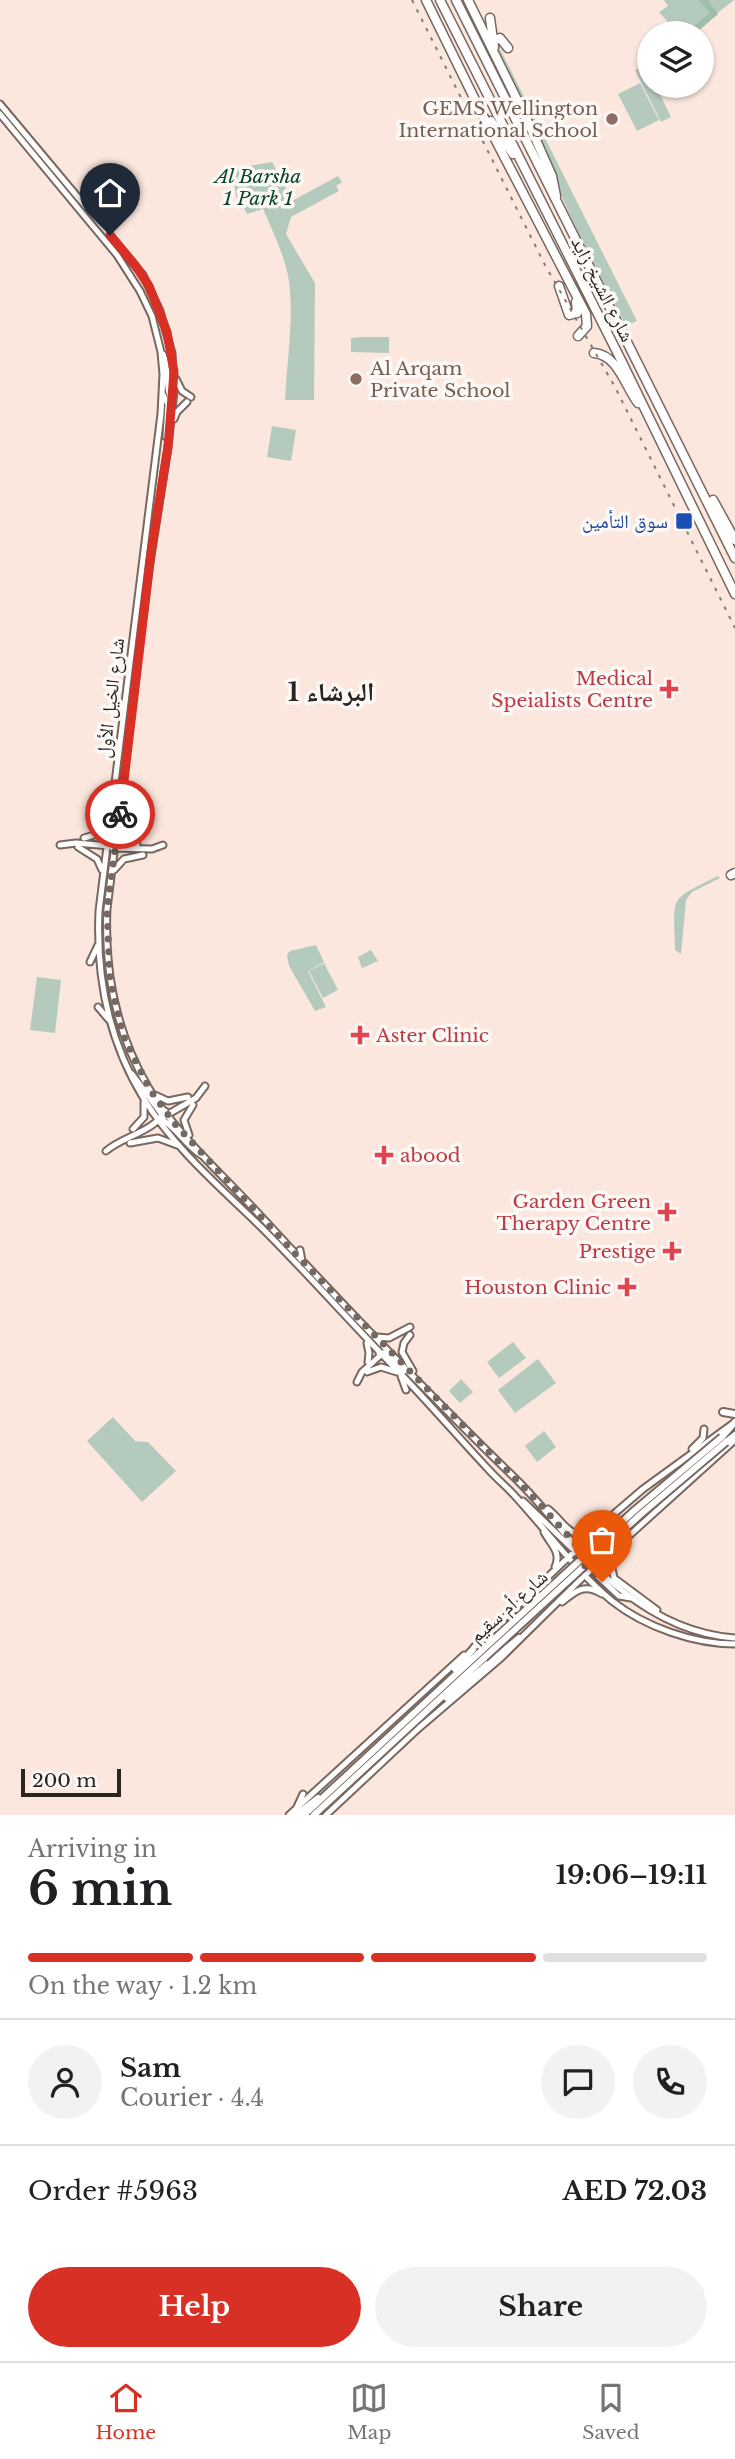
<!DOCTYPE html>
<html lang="en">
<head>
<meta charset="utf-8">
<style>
  body { margin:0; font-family:"Libre Baskerville","Noto Naskh Arabic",serif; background:#f2f2f2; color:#202124; height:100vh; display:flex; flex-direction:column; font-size:26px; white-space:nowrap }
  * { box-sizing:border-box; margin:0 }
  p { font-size:23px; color:#757577 }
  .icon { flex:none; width:38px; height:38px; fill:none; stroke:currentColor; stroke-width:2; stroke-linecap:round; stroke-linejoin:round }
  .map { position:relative; height:1815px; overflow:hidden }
  .drawer { display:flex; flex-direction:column; background:#fff; flex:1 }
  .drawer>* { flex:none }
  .controls { position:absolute; left:637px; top:21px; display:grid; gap:14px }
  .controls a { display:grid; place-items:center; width:77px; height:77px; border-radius:50%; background:#fff; box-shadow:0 2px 5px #0004; font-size:35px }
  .scale { position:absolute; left:21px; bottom:18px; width:100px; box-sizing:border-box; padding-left:7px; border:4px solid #2b2421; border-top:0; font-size:19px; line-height:24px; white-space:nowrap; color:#2b2421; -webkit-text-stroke:5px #fcf8f6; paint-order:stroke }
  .pin { position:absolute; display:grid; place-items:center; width:60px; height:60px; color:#fff; margin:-72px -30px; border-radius:50% 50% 50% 0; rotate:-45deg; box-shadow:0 0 7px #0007 }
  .pin .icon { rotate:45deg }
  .courier { position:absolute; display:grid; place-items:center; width:70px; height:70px; margin:-35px; border:5px solid #d93025; border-radius:50%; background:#fff; color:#222; box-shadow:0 2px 9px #0007 }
  .summary em { font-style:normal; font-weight:800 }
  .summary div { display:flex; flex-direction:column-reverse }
  .summary { display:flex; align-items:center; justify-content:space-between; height:119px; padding:0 28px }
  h1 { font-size:46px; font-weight:800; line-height:52px }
  .bar { display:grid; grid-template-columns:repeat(4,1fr); gap:10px 7px; align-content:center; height:84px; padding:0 28px }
  .bar i { height:9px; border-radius:5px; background:#e0e0e0 }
  .bar .current { background:#d93025 }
  .bar p { grid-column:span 4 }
  .line { display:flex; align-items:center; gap:18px; padding:0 28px; border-top:2px solid #e0e0e0 }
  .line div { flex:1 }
  .round { display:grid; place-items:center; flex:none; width:74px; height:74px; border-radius:37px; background:#f2f2f2 }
  .primary-button { display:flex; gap:14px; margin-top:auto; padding:14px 28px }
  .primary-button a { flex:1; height:80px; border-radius:42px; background:#d93025; color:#fff; font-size:28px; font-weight:800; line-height:80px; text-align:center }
  .primary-button a+a { background:#f2f2f2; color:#202124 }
  .dock { display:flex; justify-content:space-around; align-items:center; height:98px; border-top:2px solid #e0e0e0; background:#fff; font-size:19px; color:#757577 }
  .dock a { display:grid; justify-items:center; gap:4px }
  .dock .current { color:#d93025 }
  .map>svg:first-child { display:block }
  .green { fill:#b4cabd }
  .forest { fill:#9ebdab }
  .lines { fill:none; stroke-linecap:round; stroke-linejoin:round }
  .secondary-casing { stroke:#796860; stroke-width:9 }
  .primary-casing { stroke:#796860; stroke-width:10 }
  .motorway-casing { stroke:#796860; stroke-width:11 }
  .secondary { stroke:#fff; stroke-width:5 }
  .primary { stroke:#fff; stroke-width:6 }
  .motorway { stroke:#fff; stroke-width:8 }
  .rail { stroke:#867a74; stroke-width:2; stroke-dasharray:3.5 7; stroke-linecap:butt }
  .primary-bridge-casing { stroke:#796860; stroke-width:10; stroke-linecap:butt }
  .primary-bridge { stroke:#fff; stroke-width:6 }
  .done { stroke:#746863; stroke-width:7; stroke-dasharray:0 12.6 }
  .route { stroke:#d93025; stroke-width:9 }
  .education-dot { fill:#8d6e63; stroke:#fcf8f6; stroke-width:2.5 }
  .transit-dot { fill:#1a4fb4; stroke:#fcf8f6; stroke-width:2.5 }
  .health-dot { fill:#e0444e; stroke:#fcf8f6; stroke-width:2.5 }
  .labels { text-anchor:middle; stroke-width:7; stroke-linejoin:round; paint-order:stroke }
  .education-label { font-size:19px; fill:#785e54; stroke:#fcf8f6; text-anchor:end }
  .park-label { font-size:19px; font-style:italic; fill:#0a442b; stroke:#fcf8f6 }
  .street-label { font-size:19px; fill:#2b2421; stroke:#fcf8f6 }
  .transit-label { font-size:19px; fill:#164399; stroke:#fcf8f6; text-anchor:end }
  .health-label { font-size:19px; fill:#be3a42; stroke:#fcf8f6; text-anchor:end }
  .district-label { font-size:26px; font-weight:bold; fill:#2b2421; stroke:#fcf8f6 }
</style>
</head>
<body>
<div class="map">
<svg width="735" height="1815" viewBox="0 0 735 1815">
  <rect width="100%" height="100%" fill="#fbe7de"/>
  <path class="green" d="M664,0h70l-42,33h-31l11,-6 -13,-15 9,-6z
    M496,44l2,1 139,276 -11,5 -50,-98 -82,-181z
    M645,65l4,8v13h7l15,31 -10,5 -26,-52z
    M640,83l19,37 -22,11 -19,-37z
    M272,162l20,39 46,-25 4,6 -6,4 3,5 -48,26 -5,17 29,49 -1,117h-29c2,-39 9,-81 4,-119 -4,-25 -16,-49 -26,-72l-16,5 -3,-6 -4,1c-4,-13 -9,-29 -2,-41z
    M359,337h30v16l-38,-1v-14z
    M272,426l24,4 -5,31 -24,-4z
    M718,876l2,2 -28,14 -6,8 -5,54 -6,-4c-1,-55 -8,-49 43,-74z
    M316,945l8,17 -16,9 18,36 -11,4 -26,-45 -2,-11 3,-4z
    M371,950l7,11 -16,7 -4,-11z
    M324,963l14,27 -15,8 -14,-27z
    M37,977l24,3 -6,53 -25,-3z
    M513,1342l13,16 -27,20 -12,-16z
    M538,1359l18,24 -41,30 -17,-23z
    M461,1379l12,13 -13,11 -11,-12z
    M113,1417l22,24 13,1 28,29 -34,31 -55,-61z
    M544,1431l12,16 -19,15 -12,-16z"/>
  <path class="forest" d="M698,0h10l10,14 -22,19h-10l24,-20z"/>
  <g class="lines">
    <g class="secondary-casing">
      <path id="secondary" d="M0,104l143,171 17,36 12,42 2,38 -6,56 -19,122 -42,340c-3,64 9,123 41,178 27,46 72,85 108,124 85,92 172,183 262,270 36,36 65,81 106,111 32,25 70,43 111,46
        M0,114l117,141 23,36 12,25 9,36 2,22 -2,40 -62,497c-3,66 10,131 45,188 30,49 76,88 117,128 47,47 92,98 139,146 30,31 59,65 89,97 8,9 18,17 26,26 32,35 61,75 97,105 33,26 82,43 123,43
        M163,354c7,14 1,37 10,47
        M176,379l6,12 9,6
        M163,395l5,9 -2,33
        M174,419l3,-7 10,-10
        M119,824l5,11 13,9
        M84,838l17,-5 7,-12
        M60,845l16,-2 34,3
        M78,847l19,12 5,11
        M112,848l40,1 11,-4
        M114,870l10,-11 19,-4
        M90,962l8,-17
        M98,1007l11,13
        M132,1074l31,42
        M155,1095l13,6 20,-4
        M165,1116l31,-18 9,-12
        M159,1118c17,8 26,27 42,37
        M133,1129l11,-12v-15
        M189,1135l-5,-15 9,-15
        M130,1143l28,-5 19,7
        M106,1151c17,-15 48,-19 59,-40
        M300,1250l2,11
        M410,1335l-6,8 -2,9 11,19
        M377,1337l12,1 21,-11
        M367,1343l2,10 -1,9
        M379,1353l8,1 17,17
        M367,1372l14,-5 16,5
        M401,1376l5,14
        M357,1382l5,-10 21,-19
        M692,1449l11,-11 1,-9
        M523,1501l61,59
        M548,1509c20,16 23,37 50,15
        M544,1532c6,12 18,20 11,35
        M617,1549l-6,15 3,14 43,32
        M589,1568l30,28 12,2
        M562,1602c14,-11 22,-19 40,-8
        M474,1647l141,-134 28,-24 88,-64
        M297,1807l6,-13
        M289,1815l175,-160
        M326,1815l93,-87 83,-71 79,-78 154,-139"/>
    </g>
    <g class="primary-casing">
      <path id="primary" d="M723,1412l12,2
        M722,1437l13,-15
        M726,1442l9,-7
        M455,1669l22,-24
        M447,1698l72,-60
        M296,1815l22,-17
        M304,1815l175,-162
        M314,1815l170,-157"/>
    </g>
    <g class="motorway-casing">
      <path id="motorway" d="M426,0l55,112 105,202 1,12 -9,10
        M440,0l182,362 113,232
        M456,0l279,558
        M468,0l60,122 24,54 4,20
        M490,18l4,29
        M493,41l7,-3 8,10
        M491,121l22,33
        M559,286l10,29 8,-2 -1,-11
        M594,353c24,2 31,33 44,50
        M713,500l22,40
        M731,875l4,-2"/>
    </g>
    <use href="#secondary" class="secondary"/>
    <use href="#primary" class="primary"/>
    <use href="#motorway" class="motorway"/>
    <path class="rail" d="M412,0l133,265 70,122 120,241"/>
    <g class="primary-bridge-casing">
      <path id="primary-bridge" d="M479,1653l156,-143 87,-73
        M484,1658l157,-144 85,-72"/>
    </g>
    <use href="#primary-bridge" class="primary-bridge"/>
  </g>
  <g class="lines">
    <path class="done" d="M120,814l-13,95 3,72 14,56 26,53 25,34 127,137 237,242 39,44 2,14 22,21"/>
    <path class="route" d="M110,235l25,30 14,21 18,46 7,40 -6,75 -17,106 -31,261"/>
  </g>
  <g class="education-dot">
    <circle cx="612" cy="119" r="7"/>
    <circle cx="356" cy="379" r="7"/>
  </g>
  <rect class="transit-dot" x="675" y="512" width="18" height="18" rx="3.5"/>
  <g class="health-dot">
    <path d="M665.5 678.5h7v7h7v7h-7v7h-7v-7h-7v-7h7z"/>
    <path d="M356.5 1024.5h7v7h7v7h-7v7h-7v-7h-7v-7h7z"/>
    <path d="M380.5 1144.5h7v7h7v7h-7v7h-7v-7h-7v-7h7z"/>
    <path d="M663.5 1201.5h7v7h7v7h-7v7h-7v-7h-7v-7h7z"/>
    <path d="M668.5 1240.5h7v7h7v7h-7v7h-7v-7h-7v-7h7z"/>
    <path d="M623.5 1276.5h7v7h7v7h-7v7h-7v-7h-7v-7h7z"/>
  </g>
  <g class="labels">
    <g class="education-label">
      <text x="598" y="115">GEMS Wellington<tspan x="598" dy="22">International School</tspan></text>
      <text x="370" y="375" text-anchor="start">Al Arqam<tspan x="370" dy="22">Private School</tspan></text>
    </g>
    <g class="park-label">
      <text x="258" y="183">Al Barsha<tspan x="258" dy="22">1 Park 1</tspan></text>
    </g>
    <g class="street-label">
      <text transform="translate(603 289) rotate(63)" y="7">شارع الشيخ زايد</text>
      <text transform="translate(110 698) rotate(-83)" y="7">شارع الخيل الأول</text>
      <text transform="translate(508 1606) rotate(-42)" y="7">شارع أم سقيم</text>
    </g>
    <g class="transit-label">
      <text x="668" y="528">سوق التأمين</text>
    </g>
    <g class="health-label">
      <text x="653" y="685">Medical<tspan x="653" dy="22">Speialists Centre</tspan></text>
      <text x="376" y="1042" text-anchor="start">Aster Clinic</text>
      <text x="400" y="1162" text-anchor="start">abood</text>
      <text x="651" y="1208">Garden Green<tspan x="651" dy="22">Therapy Centre</tspan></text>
      <text x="656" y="1258">Prestige</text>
      <text x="611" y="1294">Houston Clinic</text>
    </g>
    <g class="district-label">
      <text x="331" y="701">البرشاء 1</text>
    </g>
  </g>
</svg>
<div class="controls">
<a><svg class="icon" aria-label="layers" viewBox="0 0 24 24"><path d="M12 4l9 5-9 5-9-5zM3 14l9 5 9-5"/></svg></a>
</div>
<div class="scale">200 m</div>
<div class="pin" style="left:602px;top:1582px;background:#ea580c"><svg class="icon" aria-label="bag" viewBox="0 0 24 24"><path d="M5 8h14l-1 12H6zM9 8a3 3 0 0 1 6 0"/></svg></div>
<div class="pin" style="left:110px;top:235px;background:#1f2937"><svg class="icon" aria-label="home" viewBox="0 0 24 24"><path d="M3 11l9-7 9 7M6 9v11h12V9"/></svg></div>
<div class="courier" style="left:120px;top:814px"><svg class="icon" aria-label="bike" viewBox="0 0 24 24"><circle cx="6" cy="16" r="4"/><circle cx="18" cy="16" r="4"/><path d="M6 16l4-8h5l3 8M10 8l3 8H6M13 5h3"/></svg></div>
</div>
<section class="drawer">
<div class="summary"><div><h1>6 min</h1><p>Arriving in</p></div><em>19:06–19:11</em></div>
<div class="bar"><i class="current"></i><i class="current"></i><i class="current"></i><i></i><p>On the way · 1.2 km</p></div>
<div class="line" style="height:126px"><a class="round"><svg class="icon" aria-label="person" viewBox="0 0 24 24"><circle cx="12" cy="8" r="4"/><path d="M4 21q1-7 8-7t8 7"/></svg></a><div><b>Sam</b><p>Courier · 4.4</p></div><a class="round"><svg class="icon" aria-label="chat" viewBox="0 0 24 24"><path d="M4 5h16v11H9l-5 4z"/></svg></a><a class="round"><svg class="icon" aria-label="phone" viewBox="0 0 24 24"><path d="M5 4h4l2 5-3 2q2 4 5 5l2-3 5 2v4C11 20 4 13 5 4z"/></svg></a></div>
<div class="line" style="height:91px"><div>Order #5963</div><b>AED 72.03</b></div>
<div class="primary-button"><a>Help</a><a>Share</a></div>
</section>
<nav class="dock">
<a class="current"><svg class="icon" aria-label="home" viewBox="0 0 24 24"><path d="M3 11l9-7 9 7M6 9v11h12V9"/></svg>Home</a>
<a><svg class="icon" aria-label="map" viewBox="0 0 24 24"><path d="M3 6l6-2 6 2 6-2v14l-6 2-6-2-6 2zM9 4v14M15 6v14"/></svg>Map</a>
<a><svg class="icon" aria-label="saved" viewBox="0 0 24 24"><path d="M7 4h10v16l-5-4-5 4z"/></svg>Saved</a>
</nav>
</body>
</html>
